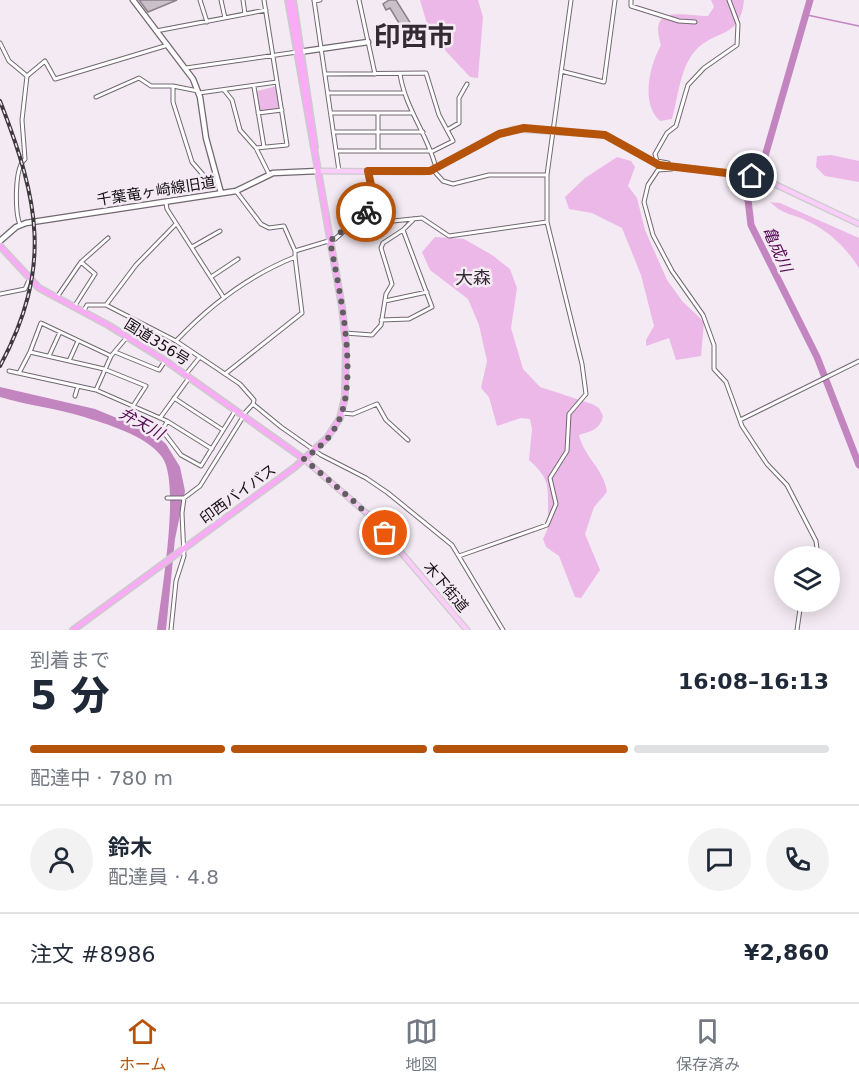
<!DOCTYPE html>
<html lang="ja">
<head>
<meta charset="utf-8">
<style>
  body { margin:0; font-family:"DejaVu Sans","Noto Sans JP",sans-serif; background:#f2f2f3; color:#1f2937; height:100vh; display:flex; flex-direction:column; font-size:22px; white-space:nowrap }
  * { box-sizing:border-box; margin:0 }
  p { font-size:20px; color:#747a83 }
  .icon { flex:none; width:33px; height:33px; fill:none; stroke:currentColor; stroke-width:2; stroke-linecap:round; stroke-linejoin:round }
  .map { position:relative; height:630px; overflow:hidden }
  .sheet { display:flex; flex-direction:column; background:#fff; flex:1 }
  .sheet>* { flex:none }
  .tools { position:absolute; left:774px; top:546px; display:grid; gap:12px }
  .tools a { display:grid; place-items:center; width:66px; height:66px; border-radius:50%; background:#fff; box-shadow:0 3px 15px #0003; font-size:30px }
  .pin { position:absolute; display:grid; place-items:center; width:51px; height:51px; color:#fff; margin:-26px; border:3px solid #fff; border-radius:50%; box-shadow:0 2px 6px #0007 }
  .courier { position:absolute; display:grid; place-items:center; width:60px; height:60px; margin:-30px; border:4px solid #b45309; border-radius:50%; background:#fff; color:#222; box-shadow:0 2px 8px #0007 }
  .headline em { font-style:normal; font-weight:800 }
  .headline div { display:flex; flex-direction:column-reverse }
  .headline { display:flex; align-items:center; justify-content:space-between; height:102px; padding:0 30px }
  h1 { font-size:39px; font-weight:800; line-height:45px }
  .bar { display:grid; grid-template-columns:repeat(4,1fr); gap:9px 6px; align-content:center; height:72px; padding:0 30px }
  .bar i { height:8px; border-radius:4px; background:#e0e1e3 }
  .bar .on { background:#b45309 }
  .bar p { grid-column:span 4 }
  .line { display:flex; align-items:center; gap:15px; padding:0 30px; border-top:2px solid #e0e1e3 }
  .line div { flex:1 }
  .round { display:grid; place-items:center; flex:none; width:63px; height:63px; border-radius:32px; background:#f2f2f3 }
  .dock { display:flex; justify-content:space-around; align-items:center; height:84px; border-top:2px solid #e0e1e3; background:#fff; font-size:16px; color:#747a83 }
  .dock a { display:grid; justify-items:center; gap:3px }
  .dock .on { color:#b45309 }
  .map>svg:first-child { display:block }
  .green { fill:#ebb8e8 }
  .water { fill:#c285bf }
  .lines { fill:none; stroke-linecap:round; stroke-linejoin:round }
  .stream { stroke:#c285bf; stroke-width:1.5 }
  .river { stroke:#c285bf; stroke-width:7 }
  .building { fill:#cac0c9; stroke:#8a8189; stroke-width:1.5 }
  .street-casing { stroke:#716870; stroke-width:5 }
  .secondary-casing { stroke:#716870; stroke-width:7 }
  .primary-casing { stroke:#cbcbcb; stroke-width:7 }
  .highway-casing { stroke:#cbcbcb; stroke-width:8 }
  .street { stroke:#fff; stroke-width:3 }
  .secondary { stroke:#fff; stroke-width:4.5 }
  .primary { stroke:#fbcdf9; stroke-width:4.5 }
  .highway { stroke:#f9abf5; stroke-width:5 }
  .rail-casing { stroke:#3d393d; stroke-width:4 }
  .rail { stroke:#f4eaf3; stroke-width:1.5; stroke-dasharray:4.5; stroke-linecap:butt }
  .done { stroke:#625d62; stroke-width:6; stroke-dasharray:0 10.8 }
  .route { stroke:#b45309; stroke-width:8 }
  .labels { text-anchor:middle; stroke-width:5; stroke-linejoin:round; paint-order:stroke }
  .street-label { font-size:15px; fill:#141114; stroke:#f4eaf3 }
  .water-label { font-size:16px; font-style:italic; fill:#550a55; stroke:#f4eaf3 }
  .quarter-label { font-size:18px; fill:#332b32; stroke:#f4eaf3 }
  .town-label { font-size:27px; font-weight:bold; fill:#332b32; stroke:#f4eaf3 }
</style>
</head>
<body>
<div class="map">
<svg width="859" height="630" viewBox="0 0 859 630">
  <rect width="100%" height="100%" fill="#f4eaf3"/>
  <path class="green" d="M420,0h58l5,17 -5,61 -8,-1 -40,-43z
    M711,0h33c-4,40 -28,28 -49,51 -15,17 -17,47 -23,68l-12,2c-20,-18 -10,-56 1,-76 -13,-41 21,-29 47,-29l6,-9z
    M277,86l3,23 -20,2 -3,-20z
    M831,155l28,6v21l-34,-6 -9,-9 1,-11z
    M617,157l14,4 4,6 -7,19 9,12 8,32 22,50 16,22 21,20 -3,34 -25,4 -7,-22 -23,8v-6l8,-14 -13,-51 -19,-47 -30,-15 -23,-4 -4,-12 20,-19z
    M770,202l10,1 79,35v30c-14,-22 -31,-38 -56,-49 -15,-6 -20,-5 -33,-17z
    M435,237l29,2 28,16 18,14 7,19 -6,40 12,41 17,18 52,17 7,4 4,8c-3,14 -12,15 -24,19 5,22 25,34 28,57l-13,15 -9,27 15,36 -19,28 -6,-1 -16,-41 -13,-9 -3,-8c6,-11 6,-16 5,-27 0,-27 2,-33 -19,-52l3,-31 -2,-10 -9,-1 -24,8 -8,-29 -8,-9 6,-27 -8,-36 -11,-26 -38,-29 -8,-18z"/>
  <path class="water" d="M0,387l95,22 58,24 13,11 14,23 5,24 -10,48 -9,91h-9c4,-36 24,-147 5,-173 -16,-22 -56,-33 -81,-41 -27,-8 -55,-11 -81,-19z"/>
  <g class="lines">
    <path class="stream" d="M807,15l52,11"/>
    <path class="river" d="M810,0l-49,170 -13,30 3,25 66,132 42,108"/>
  </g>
  <path class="building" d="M139,0h38l-29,12z
    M389,0h7l25,40 -13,8 -4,-7 4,-3 -18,-30 -4,2 -3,-6z"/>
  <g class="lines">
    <g class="street-casing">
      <path id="street" d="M200,0l7,22
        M221,0l4,18
        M243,0l2,14
        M314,0l25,171
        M359,0l16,74
        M631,0v6l48,15 16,1
        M729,0l9,24 -1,21 -33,23 -16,17 -12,41 -9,7 -12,21 2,7 11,2 4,6 -14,1 -10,15 -4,17 9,33 19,36 31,44 11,30v24l12,13 16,44 25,38 20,21 29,56 2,15
        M314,1l6,-1
        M156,31l110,-21
        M0,43l9,18 18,15 -5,44 3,39c-11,9 -10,53 -5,66
        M186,68l111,-16
        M561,71l43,11 11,-82
        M326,74l100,-1 13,42 14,26 -20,10h-95
        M400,74c5,34 28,61 36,94
        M27,76l18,-15 10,18 113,-34
        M173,86v16l19,60 19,22
        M254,87l10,60
        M224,90l8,10 8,30 16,18 13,26
        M199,93l78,-11
        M329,93h73
        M96,97l43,-19 12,8h22l25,5
        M258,113l24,-3
        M332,113h80
        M378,113v38
        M447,130l12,-7v-25l8,-14
        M335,132h88
        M256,148l31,-3 -23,-145
        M433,170l10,11 10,3 36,-9h58
        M368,171l7,33 18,17 29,-3 27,18 98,-14
        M236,191l25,33 8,4 15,-2 11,25
        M166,203l1,6 57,89
        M192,247l28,-16
        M211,277l27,-18
        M0,294l25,-5 4,-9
        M57,297l24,-35 27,-24
        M385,301l42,-9
        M106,305l30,-40 40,-41
        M74,307l21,-33 -14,-12
        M83,312l4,-7h19l70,36 64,43 14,16 -1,4 28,23 40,28 45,23 22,15 64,52 51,85
        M381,320l28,-1 23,-12 -29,-77 11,-11
        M345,333l27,2 9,-10 5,-31 6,-10 -11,-36 2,-5 20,-13
        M176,341c33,-35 74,-66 119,-84v-6l40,-12 40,-35
        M30,352l74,17 42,17 -13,20
        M115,352l44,18 6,-9
        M49,356l11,-24
        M69,361l9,-20
        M9,371l87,19 71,31 45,28
        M19,373l11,-21 11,-29 70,33
        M186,374l13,-16
        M225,374l77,-61 -7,-56
        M96,390l15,-34 16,-19
        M75,396l3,-10
        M174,398l49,32
        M342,413l11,1 24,-10 9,16 22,20
        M243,415l10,-11
        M160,418l29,-40
        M740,420l119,-59
        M167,422l-5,8 19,25 20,11 34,-55
        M167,498h17
        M459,556l88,-31 9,-21 -6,-26 17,-27 2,-37 17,-20 -4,-30 -35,-142v-47l24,-175
        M171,630l5,-49 8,-25 -2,-43 2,-15 16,-12 43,-69
        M797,630l4,-28"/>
    </g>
    <g class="secondary-casing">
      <path id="secondary" d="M133,0l60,79 7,18 6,41 15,55
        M299,52l69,-10
        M0,241l16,-14 10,-4 210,-32 37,-18 45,-2"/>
    </g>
    <g class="primary-casing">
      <path id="primary" d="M318,171l106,1 12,-4 63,-34 15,-5 91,6 54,30 82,9 25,6 93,44
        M304,459l67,58 96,113"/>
    </g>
    <g class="highway-casing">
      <path id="highway" d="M293,0l22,147
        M0,246l39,42 69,37 58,36 138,98
        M73,630l222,-163 32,-29 13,-20 5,-21 1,-52 -4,-38 -54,-307"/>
    </g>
    <use href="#street" class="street"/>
    <use href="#secondary" class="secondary"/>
    <use href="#primary" class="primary"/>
    <use href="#highway" class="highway"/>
    <g class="rail-casing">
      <path id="rail" d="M0,101c39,100 53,166 0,265"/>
    </g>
    <use href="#rail" class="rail"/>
  </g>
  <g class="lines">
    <path class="done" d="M366,212l-36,29c9,48 31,142 6,185 -7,14 -20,24 -32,33l53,45 28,29"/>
    <path class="route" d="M366,212l9,-8 -7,-33h62l69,-37 25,-6 81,7 54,30 93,11"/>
  </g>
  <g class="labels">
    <g class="street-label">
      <text transform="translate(156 191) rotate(-9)" y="5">千葉竜ヶ崎線旧道</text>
      <text transform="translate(157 342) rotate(32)" y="5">国道356号</text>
      <text transform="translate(238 494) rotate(-36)" y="5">印西バイパス</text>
      <text transform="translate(446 587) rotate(50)" y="5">木下街道</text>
    </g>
    <g class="water-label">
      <text transform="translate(778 249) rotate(66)" y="6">亀成川</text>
      <text transform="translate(142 423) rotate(29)" y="6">弁天川</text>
    </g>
    <g class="quarter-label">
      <text x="473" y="284">大森</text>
    </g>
    <g class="town-label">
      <text x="414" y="46">印西市</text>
    </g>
  </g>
</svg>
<div class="tools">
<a><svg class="icon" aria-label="layers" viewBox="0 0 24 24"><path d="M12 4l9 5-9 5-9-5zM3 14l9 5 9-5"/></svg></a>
</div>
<div class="pin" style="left:385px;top:533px;background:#ea580c"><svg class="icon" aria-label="bag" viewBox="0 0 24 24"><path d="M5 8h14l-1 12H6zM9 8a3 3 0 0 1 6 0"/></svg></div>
<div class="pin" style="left:752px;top:176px;background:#1f2937"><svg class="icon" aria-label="home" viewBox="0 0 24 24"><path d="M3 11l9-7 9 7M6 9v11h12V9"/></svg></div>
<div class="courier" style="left:366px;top:212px"><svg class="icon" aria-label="bike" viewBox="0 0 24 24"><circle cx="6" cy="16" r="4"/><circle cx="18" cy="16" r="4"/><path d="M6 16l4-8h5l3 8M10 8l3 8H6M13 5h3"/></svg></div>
</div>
<section class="sheet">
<div class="headline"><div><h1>5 分</h1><p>到着まで</p></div><em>16:08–16:13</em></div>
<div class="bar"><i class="on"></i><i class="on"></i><i class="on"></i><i></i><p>配達中 · 780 m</p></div>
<div class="line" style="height:108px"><a class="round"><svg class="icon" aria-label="person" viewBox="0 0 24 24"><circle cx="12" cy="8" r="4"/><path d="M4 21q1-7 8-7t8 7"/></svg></a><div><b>鈴木</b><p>配達員 · 4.8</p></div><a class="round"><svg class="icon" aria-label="chat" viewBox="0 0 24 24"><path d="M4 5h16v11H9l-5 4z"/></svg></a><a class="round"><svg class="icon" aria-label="phone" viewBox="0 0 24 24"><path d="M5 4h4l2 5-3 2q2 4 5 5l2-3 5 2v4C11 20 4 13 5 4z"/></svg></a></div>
<div class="line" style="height:78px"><div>注文 #8986</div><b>¥2,860</b></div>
</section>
<nav class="dock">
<a class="on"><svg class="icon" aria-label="home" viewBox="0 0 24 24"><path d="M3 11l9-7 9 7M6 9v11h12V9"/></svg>ホーム</a>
<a><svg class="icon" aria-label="map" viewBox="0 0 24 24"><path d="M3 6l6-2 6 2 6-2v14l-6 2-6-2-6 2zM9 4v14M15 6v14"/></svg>地図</a>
<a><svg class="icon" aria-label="saved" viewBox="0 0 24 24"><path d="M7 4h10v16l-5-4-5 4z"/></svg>保存済み</a>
</nav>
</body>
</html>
